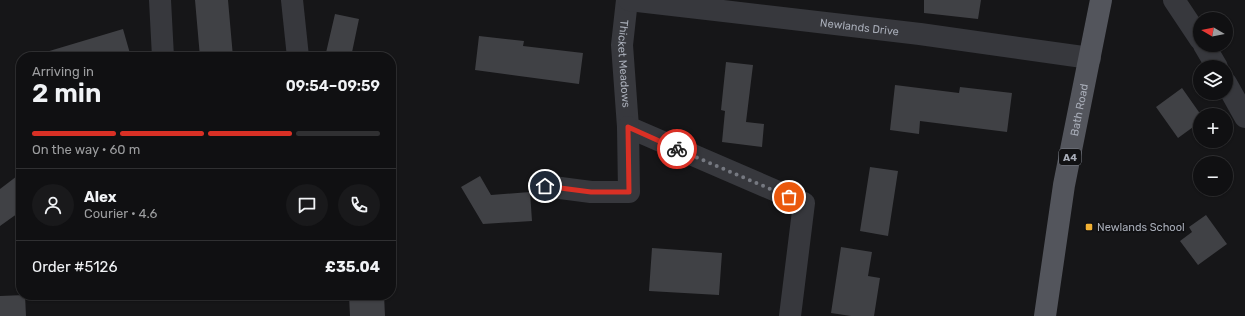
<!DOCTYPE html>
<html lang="en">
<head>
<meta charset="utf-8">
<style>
  body { margin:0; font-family:Rubik,sans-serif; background:#19191b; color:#f1f3f6; height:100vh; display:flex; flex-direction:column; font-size:15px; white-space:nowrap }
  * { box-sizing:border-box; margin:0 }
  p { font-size:13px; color:#9c9d9f }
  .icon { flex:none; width:22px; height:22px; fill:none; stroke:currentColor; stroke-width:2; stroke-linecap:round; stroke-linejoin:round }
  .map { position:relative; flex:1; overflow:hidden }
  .details { position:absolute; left:16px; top:52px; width:380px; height:248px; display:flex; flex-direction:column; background:#101012; border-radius:16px; box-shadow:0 1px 3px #0004,0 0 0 1px #303032 }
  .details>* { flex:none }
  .needle { width:26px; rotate:280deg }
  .fabs { position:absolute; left:1193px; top:12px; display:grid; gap:8px }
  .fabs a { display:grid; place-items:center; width:40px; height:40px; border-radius:50%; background:#101012; box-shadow:0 1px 3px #0004,0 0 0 1px #303032; font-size:20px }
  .pin { position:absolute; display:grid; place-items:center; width:34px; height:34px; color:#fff; margin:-17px; border:2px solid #fff; border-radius:50%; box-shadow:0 1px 4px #0007 }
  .courier { position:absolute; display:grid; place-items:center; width:40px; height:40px; margin:-20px; border:3px solid #d93025; border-radius:50%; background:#fff; color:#222; box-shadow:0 1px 5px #0007 }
  .overview em { font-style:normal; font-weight:600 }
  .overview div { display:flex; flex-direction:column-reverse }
  .overview { display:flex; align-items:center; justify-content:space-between; height:68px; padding:0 16px }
  h1 { font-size:26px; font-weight:600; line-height:30px }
  .bar { display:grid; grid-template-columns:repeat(4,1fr); gap:6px 4px; align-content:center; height:48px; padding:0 16px }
  .bar i { height:5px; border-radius:3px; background:#303032 }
  .bar .selected { background:#d93025 }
  .bar p { grid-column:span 4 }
  .line { display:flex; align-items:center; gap:10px; padding:0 16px; border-top:1px solid #303032 }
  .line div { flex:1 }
  .round { display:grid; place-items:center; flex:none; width:42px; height:42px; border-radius:21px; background:#19191b }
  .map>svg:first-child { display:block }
  .building { fill:#404145 }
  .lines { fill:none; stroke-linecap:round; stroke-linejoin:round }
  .minor { stroke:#37383d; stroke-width:22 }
  .primary { stroke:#53555c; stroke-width:22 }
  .done { stroke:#757880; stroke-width:4; stroke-dasharray:0 7.2 }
  .route { stroke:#d93025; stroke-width:5 }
  .poi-dot { fill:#f2b134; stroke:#111113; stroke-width:1.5 }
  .labels { text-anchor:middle; stroke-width:3.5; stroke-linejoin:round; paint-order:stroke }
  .shield { fill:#111113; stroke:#7b7e86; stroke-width:1 }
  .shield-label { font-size:10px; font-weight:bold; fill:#a8adb8 }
  .street-label { font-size:11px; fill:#a8adb8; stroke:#111113 }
  .poi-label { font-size:11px; fill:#a8adb8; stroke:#111113; text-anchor:start }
</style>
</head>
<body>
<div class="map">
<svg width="1245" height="316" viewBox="0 0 1245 316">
  <rect width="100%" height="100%" fill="#161618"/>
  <path class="building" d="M195,0h33l5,57h-33z
    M924,0h57l-3,19 -54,-6z
    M335,14l24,5 -8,38h-26z
    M123,29l8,28h-84l-1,-5z
    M479,36l45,5 -1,5 60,7 -4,31 -104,-14z
    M726,62l27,3 -7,57 18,2 -2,23 -40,-5 3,-31 -4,-1z
    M895,85l64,8 1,-6 52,6 -5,39 -87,-11 -1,13 -29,-4z
    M1182,88l19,27 -1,7 -22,16 -22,-31z
    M870,167l28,4 -10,65 -28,-5z
    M21,173v38l-21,15v-37z
    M480,176l11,19 39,-3 2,29 -49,3 -22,-37z
    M1206,215l21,29 -29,21 -18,-24 12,-9 -3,-5z
    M841,247l31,5 -4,24 12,2 -6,38h-23l-20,-3z
    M652,248l70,5 -3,42 -70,-4z
    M25,295l1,21h-26v-20z
    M349,295h35l1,21h-35z"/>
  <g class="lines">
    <g class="minor">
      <path d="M160,0l3,57"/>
      <path d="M292,0l6,57"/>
      <path id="s1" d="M627,0l-5,45 6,82 176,76 -14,113"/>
      <path id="s2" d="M629,0l291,34 170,24"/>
      <path d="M1174,0l26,39"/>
      <path d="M1204,45l13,22"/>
      <path d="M1226,83l19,34"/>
      <path d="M545,186l46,6h38l-1,-65"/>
    </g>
    <path class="primary" id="s3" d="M1045,316l19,-131 37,-185"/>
  </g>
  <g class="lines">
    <path class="done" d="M677,149l112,48"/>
    <path class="route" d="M545,186l46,6h38l-1,-65 49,22"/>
  </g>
  <rect class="poi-dot" x="1085" y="223" width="8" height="8" rx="2"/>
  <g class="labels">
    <rect class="shield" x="1059" y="149" width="22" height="16" rx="3"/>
    <g class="shield-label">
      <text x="1070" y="161">A4</text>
    </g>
    <g class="street-label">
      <text dy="4" stroke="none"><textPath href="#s2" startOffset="232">Newlands Drive</textPath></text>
      <text dy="4" stroke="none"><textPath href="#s1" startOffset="64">Thicket Meadows</textPath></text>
      <text dy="4" stroke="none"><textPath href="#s3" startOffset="209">Bath Road</textPath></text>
    </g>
    <g class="poi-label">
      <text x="1097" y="231">Newlands School</text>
    </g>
  </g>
</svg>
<div class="fabs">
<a><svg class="needle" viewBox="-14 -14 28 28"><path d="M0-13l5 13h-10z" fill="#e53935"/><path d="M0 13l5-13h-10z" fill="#9c9d9f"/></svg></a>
<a><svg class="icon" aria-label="layers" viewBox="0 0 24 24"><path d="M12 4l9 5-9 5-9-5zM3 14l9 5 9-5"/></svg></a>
<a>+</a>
<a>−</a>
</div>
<div class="pin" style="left:789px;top:197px;background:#ea580c"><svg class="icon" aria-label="bag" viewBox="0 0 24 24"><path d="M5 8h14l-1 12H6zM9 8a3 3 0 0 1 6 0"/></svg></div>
<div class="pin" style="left:545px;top:186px;background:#1f2937"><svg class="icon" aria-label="home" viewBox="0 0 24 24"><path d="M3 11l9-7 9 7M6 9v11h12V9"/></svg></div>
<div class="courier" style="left:677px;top:149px"><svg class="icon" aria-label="bike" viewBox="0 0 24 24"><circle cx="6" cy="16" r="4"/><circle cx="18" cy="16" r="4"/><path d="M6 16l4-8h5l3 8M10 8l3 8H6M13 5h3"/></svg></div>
<section class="details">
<div class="overview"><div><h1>2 min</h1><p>Arriving in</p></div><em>09:54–09:59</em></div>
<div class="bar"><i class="selected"></i><i class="selected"></i><i class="selected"></i><i></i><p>On the way · 60 m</p></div>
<div class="line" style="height:72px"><a class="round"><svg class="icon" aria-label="person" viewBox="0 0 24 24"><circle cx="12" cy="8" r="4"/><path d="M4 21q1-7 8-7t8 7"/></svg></a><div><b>Alex</b><p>Courier · 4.6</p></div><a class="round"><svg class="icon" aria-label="chat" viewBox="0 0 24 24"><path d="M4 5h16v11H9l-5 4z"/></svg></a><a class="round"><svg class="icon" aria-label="phone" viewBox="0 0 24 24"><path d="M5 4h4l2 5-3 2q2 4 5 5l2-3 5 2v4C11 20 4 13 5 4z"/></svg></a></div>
<div class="line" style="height:52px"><div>Order #5126</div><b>£35.04</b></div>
</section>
</div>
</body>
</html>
